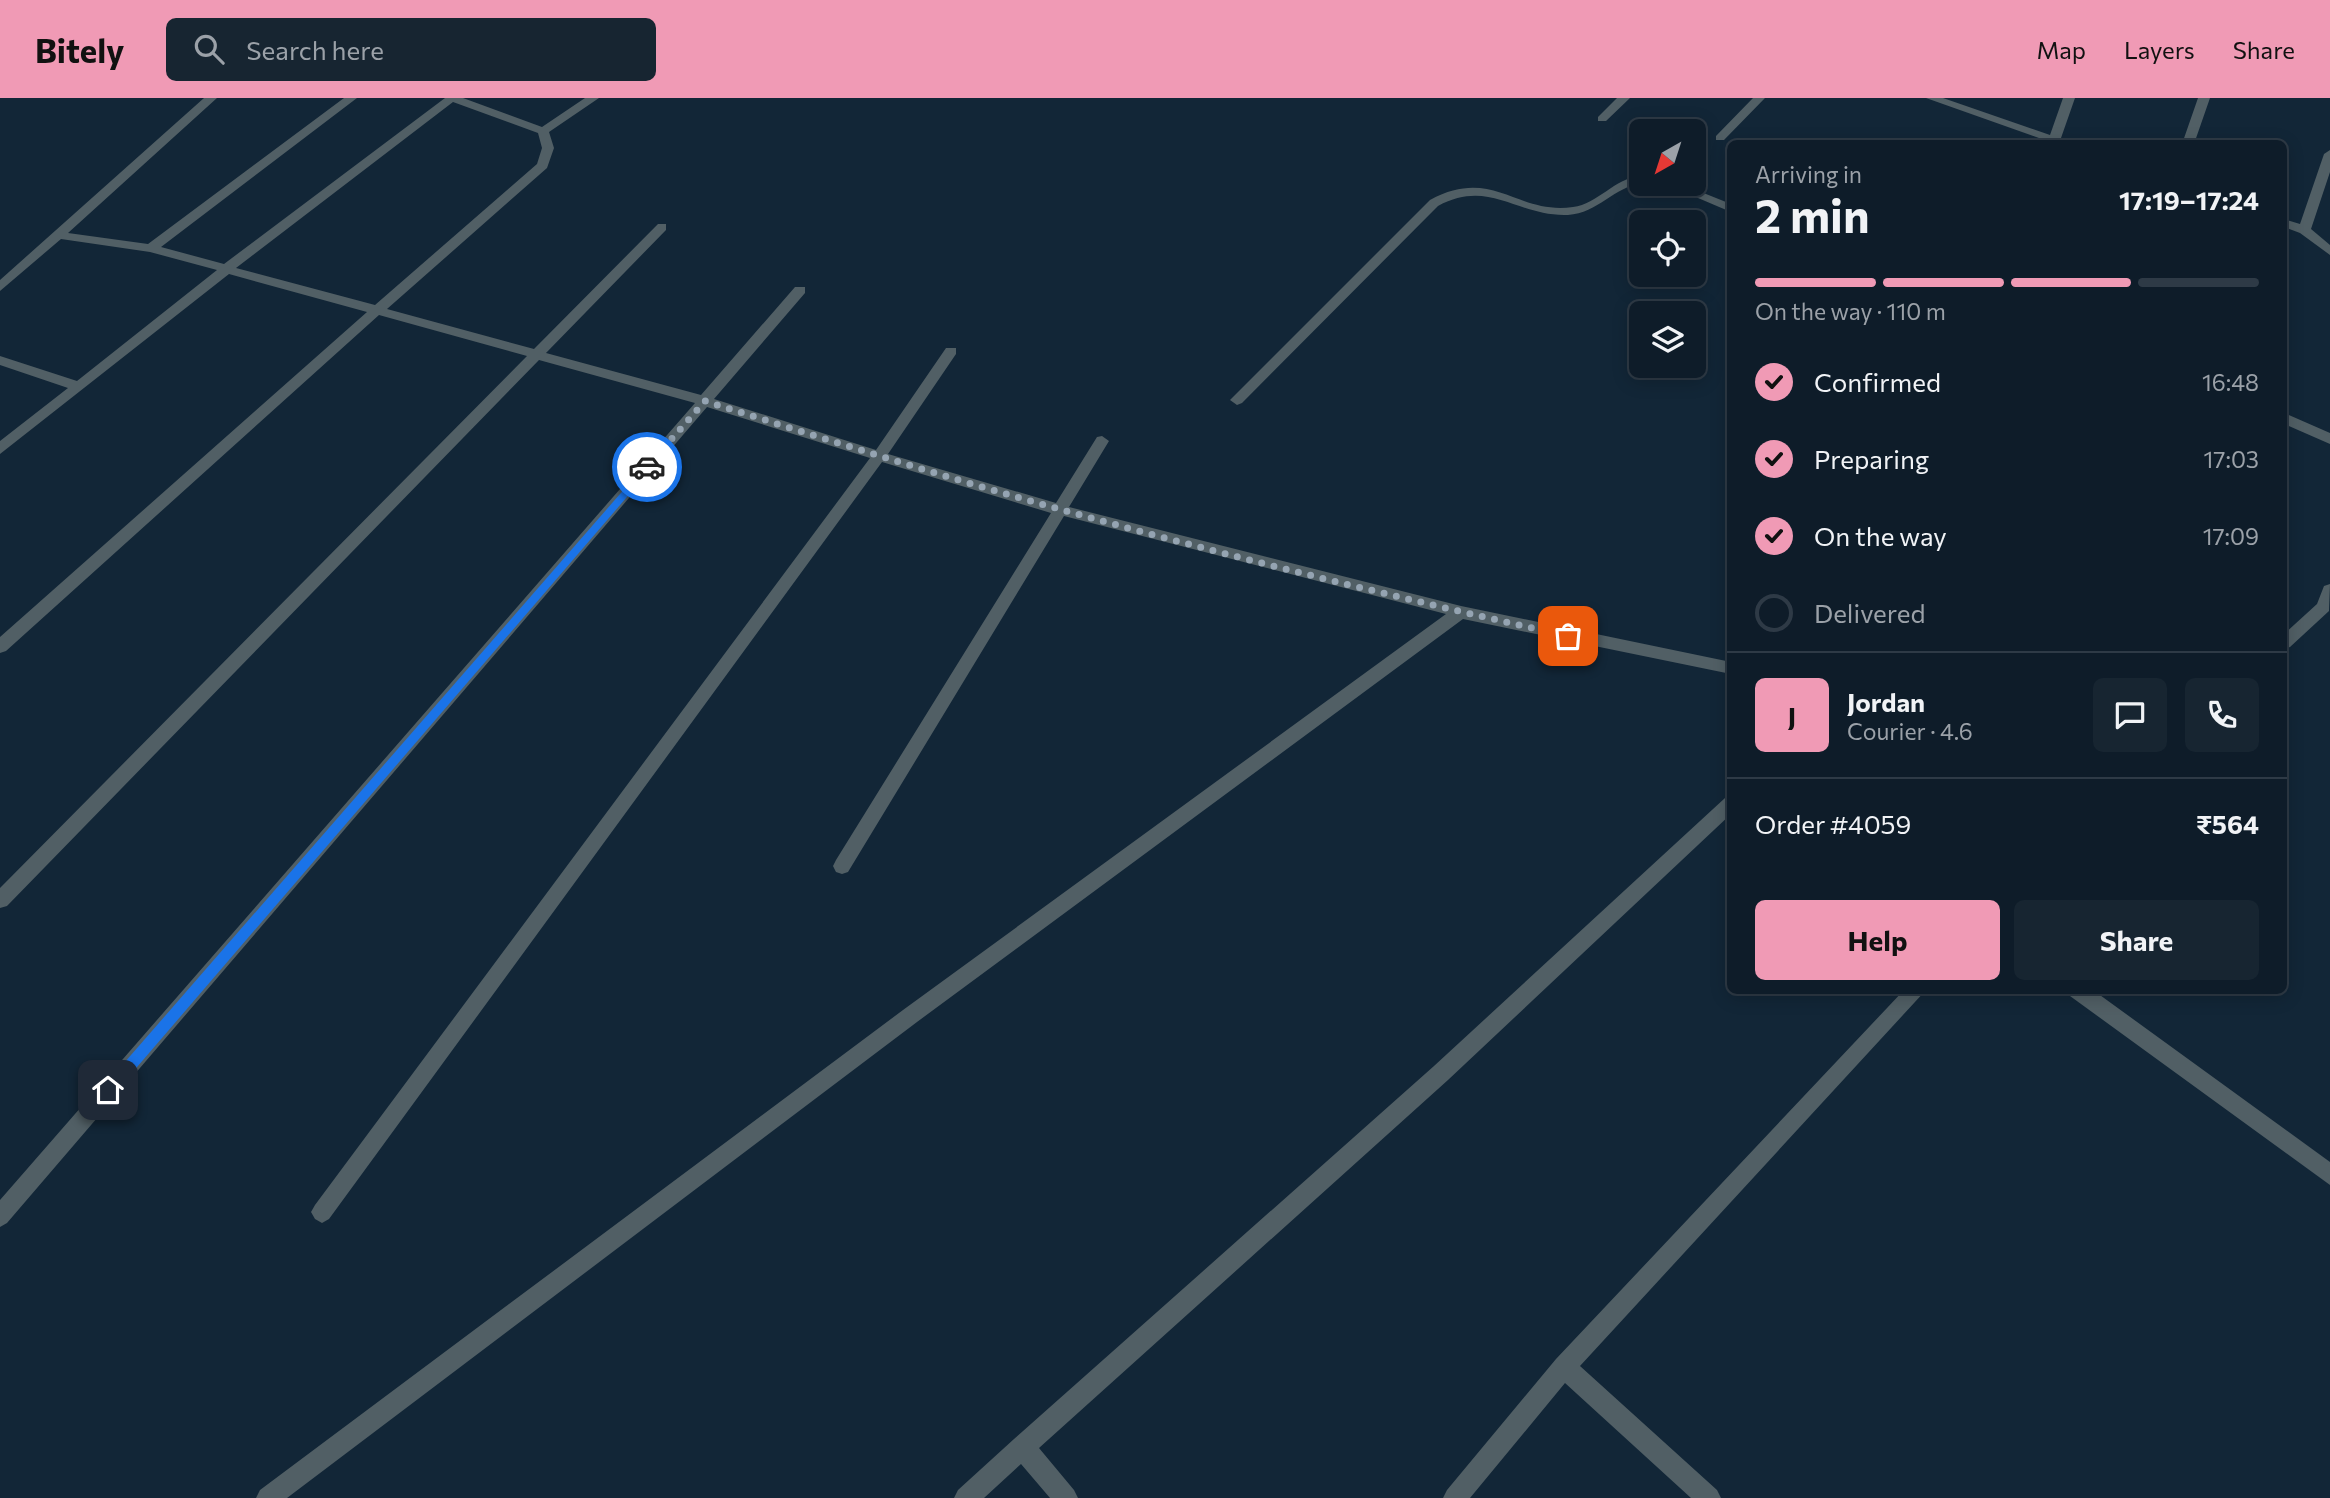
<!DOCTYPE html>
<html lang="en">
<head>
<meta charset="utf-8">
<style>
  body { margin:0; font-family:Commissioner,sans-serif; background:#172531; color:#f1f3f6; height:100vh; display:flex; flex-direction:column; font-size:26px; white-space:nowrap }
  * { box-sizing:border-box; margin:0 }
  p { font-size:23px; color:#9ba1a8 }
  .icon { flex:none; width:38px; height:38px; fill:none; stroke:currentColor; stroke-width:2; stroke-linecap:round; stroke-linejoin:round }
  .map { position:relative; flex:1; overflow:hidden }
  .sheet { position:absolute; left:1727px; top:42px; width:560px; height:854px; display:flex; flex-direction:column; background:#0e1c29; border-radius:10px; box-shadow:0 4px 18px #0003,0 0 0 2px #2e3a46 }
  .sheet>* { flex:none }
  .needle { width:46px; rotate:219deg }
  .fabs { position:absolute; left:1629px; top:21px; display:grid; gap:14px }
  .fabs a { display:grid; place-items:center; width:77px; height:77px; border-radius:10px; background:#0e1c29; box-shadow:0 4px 18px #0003,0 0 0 2px #2e3a46; font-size:35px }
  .pin { position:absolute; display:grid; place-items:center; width:60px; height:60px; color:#fff; margin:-30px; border-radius:14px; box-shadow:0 4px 10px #0006 }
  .courier { position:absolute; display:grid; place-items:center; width:70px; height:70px; margin:-35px; border:5px solid #1a73e8; border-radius:50%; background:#fff; color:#222; box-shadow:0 2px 9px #0007 }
  .summary em { font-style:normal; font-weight:700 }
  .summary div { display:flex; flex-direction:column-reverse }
  .summary { display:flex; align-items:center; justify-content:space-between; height:119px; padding:0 28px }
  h1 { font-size:46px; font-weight:700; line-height:52px }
  .bar { display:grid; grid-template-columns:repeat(4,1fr); gap:10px 7px; align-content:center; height:84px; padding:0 28px }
  .bar i { height:9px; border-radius:5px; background:#2e3a46 }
  .bar .selected { background:#f09ab5 }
  .bar p { grid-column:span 4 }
  .line { display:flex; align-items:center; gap:18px; padding:0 28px; border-top:2px solid #2e3a46 }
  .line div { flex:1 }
  .round { display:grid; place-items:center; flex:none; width:74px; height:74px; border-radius:10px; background:#172531 }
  ol { padding:0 28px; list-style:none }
  li { display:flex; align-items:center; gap:21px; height:77px }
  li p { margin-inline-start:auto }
  li .icon { padding:7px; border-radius:50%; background:#f09ab5; color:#111; stroke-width:4 }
  li:last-child { color:#9ba1a8 }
  li i { width:38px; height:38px; border:4px solid #2e3a46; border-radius:50% }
  .cta { display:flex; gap:14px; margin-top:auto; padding:14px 28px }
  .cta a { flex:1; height:80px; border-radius:10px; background:#f09ab5; color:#111; font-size:28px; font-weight:700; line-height:80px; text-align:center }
  .cta a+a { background:#172531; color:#f1f3f6 }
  header { display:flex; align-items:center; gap:42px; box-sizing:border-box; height:98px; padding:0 35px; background:#f09ab5; color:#111 }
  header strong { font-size:33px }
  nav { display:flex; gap:38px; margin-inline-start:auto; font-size:24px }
  .search { width:490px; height:63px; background:#172531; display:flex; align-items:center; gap:18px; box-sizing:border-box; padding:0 24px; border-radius:10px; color:#9ba1a8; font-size:26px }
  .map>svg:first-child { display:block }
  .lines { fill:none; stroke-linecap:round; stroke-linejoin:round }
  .minor { fill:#515f65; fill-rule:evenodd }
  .route { fill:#1a73e8 }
  .done { stroke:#95a4b2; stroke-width:7; stroke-dasharray:0 12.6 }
</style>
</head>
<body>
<header>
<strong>Bitely</strong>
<div class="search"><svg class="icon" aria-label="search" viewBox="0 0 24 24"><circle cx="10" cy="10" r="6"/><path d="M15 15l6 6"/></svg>Search here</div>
<nav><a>Map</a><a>Layers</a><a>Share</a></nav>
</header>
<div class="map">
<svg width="2330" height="1400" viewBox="0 0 2330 1400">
  <rect width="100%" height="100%" fill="#122637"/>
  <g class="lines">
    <path class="minor" d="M204,0h13l-149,135 80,11 196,-146h13l-196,149 63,17 221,-166h18l79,29 43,-29h14l-50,34 5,16 -7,20 -160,141 147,40 124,-125h8v6l-120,123 155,42 94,-108h10v6l-91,106 162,51 70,-102h10v6l-68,100 168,49 41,-66 5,-1 7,5 -40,66 392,99 270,56v12l-268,-55 -546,403 -630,476h-31l4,-8 643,-480 543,-396 -382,-98 -216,356 -6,2 -6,-2 -3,-6 3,-6 215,-347 -169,-51 -553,757 -7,4 -7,-4 -4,-7 4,-7 555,-747 -163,-51 -700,816 -7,4v-27l695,-797 -156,-43 -532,546 -7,2v-20l527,-532 -148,-41 -373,336 -6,2v-16l367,-325 -138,-38 -229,180v-13l68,-53 -68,-23v-9l77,25 140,-111 -67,-18 -89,-13 -61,52v-11zM453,4l85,31 4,15 -5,16 -162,141 -139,-37z
      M1617,0h13l-24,23h-8v-4z
      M1753,0h12l-41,42h-8v-4z
      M1926,0h17l107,37 13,-37h12l-14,40 11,6 -22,-2z
      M2198,0h12l-16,46h-12z
      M2330,52v22l-19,57 19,16v10l-30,-22 -16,-6v-8l16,5 24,-70z
      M1642,77v8c-28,4 -44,30 -74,32 -51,2 -78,-37 -130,-9l-196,197 -5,2 -7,-5 200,-200c63,-34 86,15 143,7 25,-3 40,-28 69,-32z
      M1665,86h16l50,20v8z
      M2284,315l46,20v11l-46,-20z
      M2330,486l-1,27 -39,36 -6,2v-15l33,-30 7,-18z
      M1731,698v18l-283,266 -409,368 35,42 4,8h-28l-29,-34 -37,34h-30l4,-8 56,-51 420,-373 291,-268z
      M1904,892h22l-346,376 137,124 4,8h-30l-126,-115 -95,115h-27l4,-8 109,-131z
      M2068,892h25l237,172v23l-260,-189z"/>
  </g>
  <path class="route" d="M647,365l5,4 -1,2 -538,626h-9v-9z"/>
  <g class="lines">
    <path class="done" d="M647,369l58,-66c117,37 235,75 354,108 168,47 339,89 509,127"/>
  </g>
</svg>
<div class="fabs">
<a><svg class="needle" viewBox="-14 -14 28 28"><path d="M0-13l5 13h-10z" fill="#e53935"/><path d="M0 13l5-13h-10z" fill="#9ba1a8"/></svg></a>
<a><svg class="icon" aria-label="locate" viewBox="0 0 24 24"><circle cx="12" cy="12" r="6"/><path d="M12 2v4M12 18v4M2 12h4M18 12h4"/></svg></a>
<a><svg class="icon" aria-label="layers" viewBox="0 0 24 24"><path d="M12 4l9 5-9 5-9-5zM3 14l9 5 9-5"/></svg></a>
</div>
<div class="pin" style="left:1568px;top:538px;background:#ea580c"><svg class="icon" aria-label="bag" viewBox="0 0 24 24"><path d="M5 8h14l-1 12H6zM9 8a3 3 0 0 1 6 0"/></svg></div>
<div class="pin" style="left:108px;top:992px;background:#1f2937"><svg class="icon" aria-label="home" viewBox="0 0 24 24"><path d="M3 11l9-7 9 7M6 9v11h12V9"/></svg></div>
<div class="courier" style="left:647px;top:369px"><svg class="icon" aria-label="car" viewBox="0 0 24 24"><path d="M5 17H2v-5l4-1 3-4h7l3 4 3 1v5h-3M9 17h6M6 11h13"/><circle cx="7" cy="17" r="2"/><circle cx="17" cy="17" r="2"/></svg></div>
<section class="sheet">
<div class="summary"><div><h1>2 min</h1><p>Arriving in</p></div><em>17:19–17:24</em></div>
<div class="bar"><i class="selected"></i><i class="selected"></i><i class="selected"></i><i></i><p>On the way · 110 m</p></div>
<ol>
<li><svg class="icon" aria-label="check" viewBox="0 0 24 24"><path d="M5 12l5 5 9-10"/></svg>Confirmed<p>16:48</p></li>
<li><svg class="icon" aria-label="check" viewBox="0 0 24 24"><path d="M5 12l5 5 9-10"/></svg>Preparing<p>17:03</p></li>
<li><svg class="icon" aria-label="check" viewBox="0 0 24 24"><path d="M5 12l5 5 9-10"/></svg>On the way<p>17:09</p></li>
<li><i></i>Delivered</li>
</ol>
<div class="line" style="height:126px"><b class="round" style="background:#f09ab5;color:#111">J</b><div><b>Jordan</b><p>Courier · 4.6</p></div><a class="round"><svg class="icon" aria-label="chat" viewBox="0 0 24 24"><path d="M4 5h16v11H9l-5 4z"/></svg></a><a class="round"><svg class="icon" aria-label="phone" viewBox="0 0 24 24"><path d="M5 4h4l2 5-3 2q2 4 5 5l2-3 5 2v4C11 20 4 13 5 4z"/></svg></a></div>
<div class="line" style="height:91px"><div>Order #4059</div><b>₹564</b></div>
<div class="cta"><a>Help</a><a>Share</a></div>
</section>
</div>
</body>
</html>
